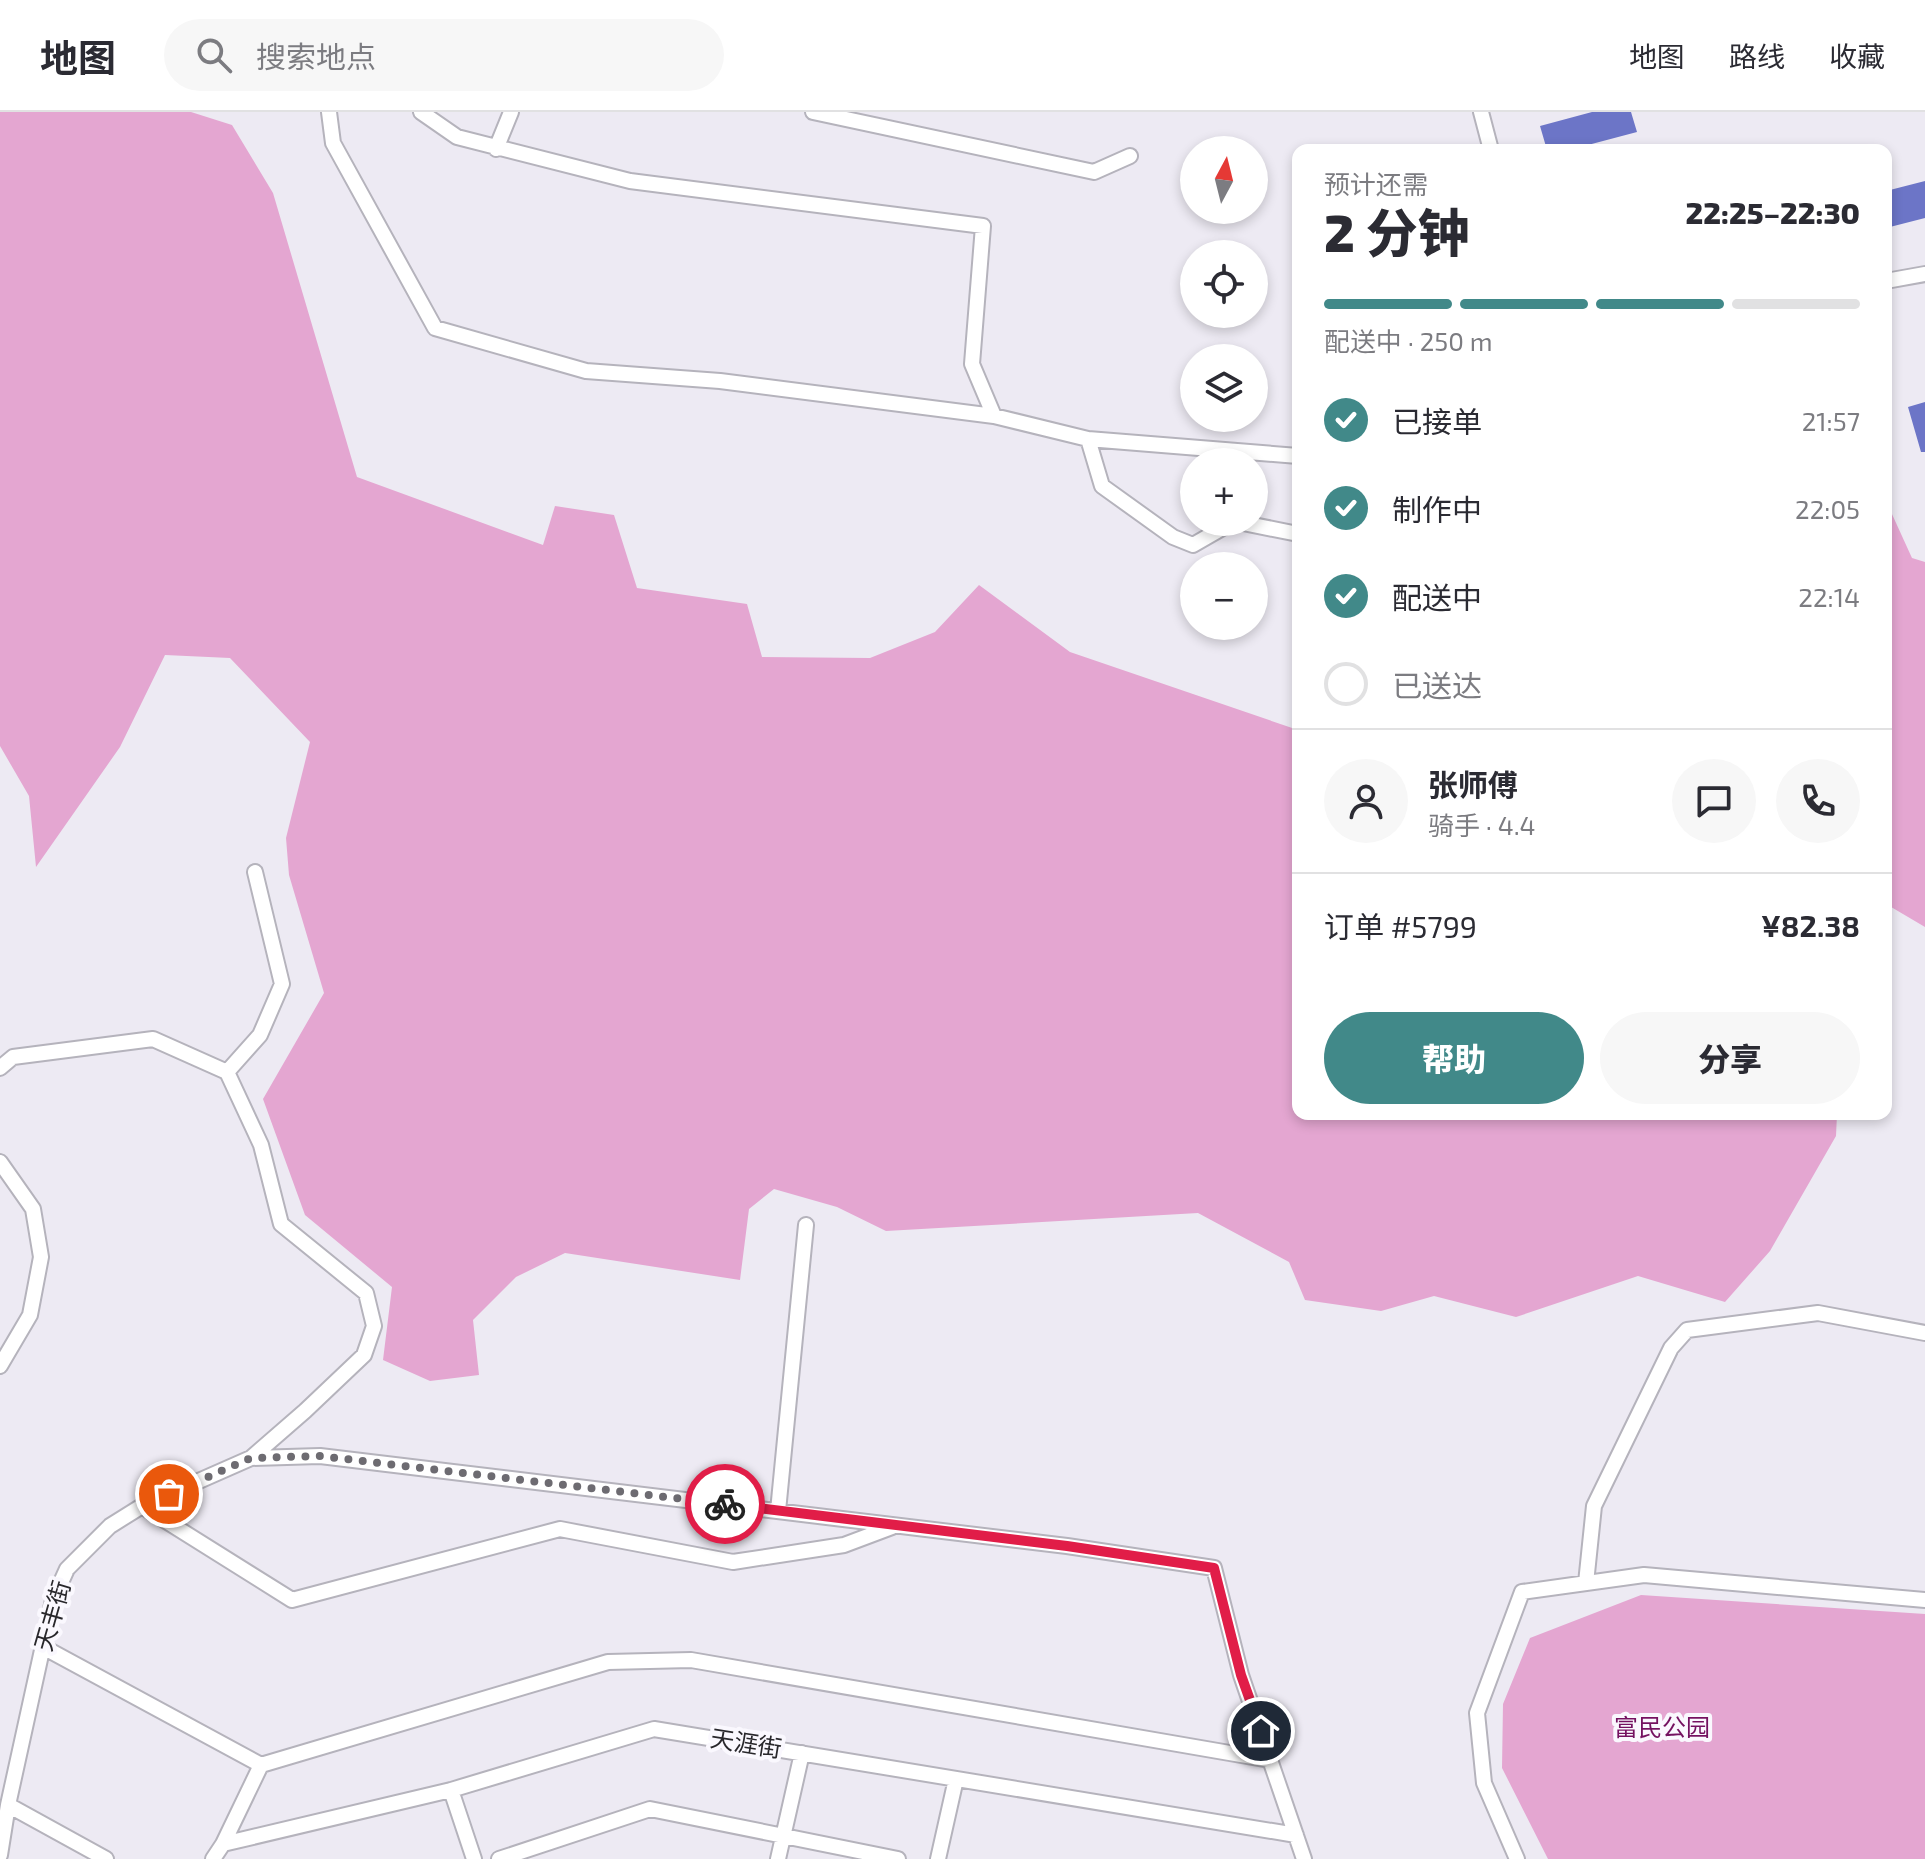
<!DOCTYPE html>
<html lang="zh">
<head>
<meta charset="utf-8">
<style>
  body { margin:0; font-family:"Exo 2","Noto Sans SC",sans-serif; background:#f7f7f7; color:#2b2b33; height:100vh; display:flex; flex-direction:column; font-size:30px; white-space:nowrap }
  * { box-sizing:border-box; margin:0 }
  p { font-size:26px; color:#7c7c81 }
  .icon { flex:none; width:44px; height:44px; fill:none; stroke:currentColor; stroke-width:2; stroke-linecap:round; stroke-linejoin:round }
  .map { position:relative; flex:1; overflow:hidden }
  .drawer { position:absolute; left:1292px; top:32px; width:600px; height:976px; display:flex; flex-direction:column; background:#fff; border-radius:16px; box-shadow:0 4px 12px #0003 }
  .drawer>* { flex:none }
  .needle { width:52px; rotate:7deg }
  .fabs { position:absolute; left:1180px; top:24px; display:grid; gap:16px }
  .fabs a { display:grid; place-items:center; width:88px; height:88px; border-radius:50%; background:#fff; box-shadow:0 4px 12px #0003; font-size:40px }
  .pin { position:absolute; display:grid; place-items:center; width:68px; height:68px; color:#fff; margin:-34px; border:4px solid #fff; border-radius:50%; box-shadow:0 2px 8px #0007 }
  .courier { position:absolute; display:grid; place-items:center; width:80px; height:80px; margin:-40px; border:6px solid #e11d48; border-radius:50%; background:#fff; color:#222; box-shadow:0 2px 10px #0007 }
  .headline em { font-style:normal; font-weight:800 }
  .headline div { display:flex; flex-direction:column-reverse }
  .headline { display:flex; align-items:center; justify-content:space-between; height:136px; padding:0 32px }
  h1 { font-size:52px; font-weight:800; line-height:60px }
  .bar { display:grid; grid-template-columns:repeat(4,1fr); gap:12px 8px; align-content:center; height:96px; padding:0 32px }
  .bar i { height:10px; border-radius:6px; background:#e1e1e2 }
  .bar .current { background:#418989 }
  .bar p { grid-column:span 4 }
  .line { display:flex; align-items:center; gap:20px; padding:0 32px; border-top:2px solid #e1e1e2 }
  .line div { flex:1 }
  .round { display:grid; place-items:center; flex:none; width:84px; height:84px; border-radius:42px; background:#f7f7f7 }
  ol { padding:0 32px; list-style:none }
  li { display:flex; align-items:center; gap:24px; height:88px }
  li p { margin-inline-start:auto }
  li .icon { padding:8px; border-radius:50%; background:#418989; color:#fff; stroke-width:4 }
  li:last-child { color:#7c7c81 }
  li i { width:44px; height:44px; border:4px solid #e1e1e2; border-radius:50% }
  .button { display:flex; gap:16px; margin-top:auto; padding:16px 32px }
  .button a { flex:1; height:92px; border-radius:48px; background:#418989; color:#fff; font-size:32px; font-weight:800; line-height:92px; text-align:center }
  .button a+a { background:#f7f7f7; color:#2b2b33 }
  header { display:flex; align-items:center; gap:48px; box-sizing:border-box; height:112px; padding:0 40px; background:#fff; border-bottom:2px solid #e1e1e2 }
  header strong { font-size:38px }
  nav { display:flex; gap:44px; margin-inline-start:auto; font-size:28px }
  .search { width:560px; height:72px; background:#f7f7f7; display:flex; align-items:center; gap:20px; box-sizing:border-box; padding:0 28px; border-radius:44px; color:#7c7c81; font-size:30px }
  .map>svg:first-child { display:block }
  .green { fill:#e4a6d1 }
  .building { fill:#6c75c7 }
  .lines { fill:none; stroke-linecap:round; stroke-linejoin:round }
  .minor-casing { stroke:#b5b3bc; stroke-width:18 }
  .minor { stroke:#fff; stroke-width:14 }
  .done { stroke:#6d6b71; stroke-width:8; stroke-dasharray:0 14.4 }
  .route { stroke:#e11d48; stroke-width:10 }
  .labels { text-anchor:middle; stroke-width:8; stroke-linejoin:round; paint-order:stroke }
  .street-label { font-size:24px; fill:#28272b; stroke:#faf8fe }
  .park-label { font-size:24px; fill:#741160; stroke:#faf8fe }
</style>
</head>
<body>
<header>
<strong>地图</strong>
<div class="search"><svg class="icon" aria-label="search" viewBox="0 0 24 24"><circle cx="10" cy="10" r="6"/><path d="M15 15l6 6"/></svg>搜索地点</div>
<nav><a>地图</a><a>路线</a><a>收藏</a></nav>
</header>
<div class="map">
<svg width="1925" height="1747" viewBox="0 0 1925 1747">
  <rect width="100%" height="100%" fill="#edeaf3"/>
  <path class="green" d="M0,0h191l41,13 41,68 84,284 186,68 12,-39 59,9 23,73 110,16 15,53 108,1 65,-26 44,-47 91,67 228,78v384h539l-1,22 -66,115 -45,51 -87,-26 -122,41 -82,-21 -53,15 -76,-11 -16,-38 -91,-49 -312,18 -49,-24 -63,-18 -25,20 -9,71 -175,-27 -49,24 -43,43 6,55 -49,6 -47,-21 9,-73 -87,-72 -42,-116 61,-106 -35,-118 -3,-37 24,-96 -80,-84 -65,-3 -45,92 -84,120 -7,-71 -29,-50z
    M1886,389l26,57 13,4v365l-39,-23z
    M1641,1483l284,19v245h-377l-46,-91 1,-64 27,-66z"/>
  <path class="building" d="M1592,0h39l6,20 -68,18h-22l-7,-24z
    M1925,69v37l-39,10v-37z
    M1925,290v50h-4l-13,-45z"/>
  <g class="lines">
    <g class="minor-casing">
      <path id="minor" d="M329,0l4,31 102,185 151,43 134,10 274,35 94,23 210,17
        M421,0l36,25 173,44 353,45 -11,138 22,52
        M813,0l281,60 36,-16
        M1481,0l10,38
        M496,37l15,-37
        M1886,169l39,-7
        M1088,327l14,47 71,51 20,8 40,-23
        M1238,410l60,12
        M0,956l13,-11 140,-18 74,33 34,73 20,79 85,69 8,33 -10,29 -59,56 -54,47
        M227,960l33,-37 22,-51 -27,-112
        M0,1050l33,47 8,48 -11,58 -30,51
        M142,1394l150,94 268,-71 173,33 111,-17 48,-18
        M778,1399l28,-286
        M1586,1471l8,-77 77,-158 16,-18 131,-17 107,20
        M43,1535l218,118 347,-103 83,-2 579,100
        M451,1678l23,69
        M8,1693l98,54
        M223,1732l38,-79
        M0,1743l8,-50 45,-205 14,-31 43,-43 32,-20 109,-48 69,-2 747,90 147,22 27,107 63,184
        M213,1747l10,-15 228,-54 203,-61 642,106
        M499,1747l151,-50 248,50
        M778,1747l24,-106
        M938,1747l18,-80
        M1517,1747l-33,-76 -7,-70 45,-121 122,-17 281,25"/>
    </g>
    <use href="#minor" class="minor"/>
  </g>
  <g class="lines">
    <path class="done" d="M169,1382l82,-36 69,-2 405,48"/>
    <path class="route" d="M725,1392l342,42 147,22 27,107 20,56"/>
  </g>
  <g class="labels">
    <g class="street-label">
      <text transform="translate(53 1504) rotate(-74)" y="8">天丰街</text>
      <text transform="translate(746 1632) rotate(9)" y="8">天涯街</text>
    </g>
    <g class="park-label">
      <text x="1662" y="1624">富民公园</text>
    </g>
  </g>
</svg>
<div class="fabs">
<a><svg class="needle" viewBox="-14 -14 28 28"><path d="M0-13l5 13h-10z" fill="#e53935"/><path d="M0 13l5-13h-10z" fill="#7c7c81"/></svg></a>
<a><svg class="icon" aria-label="locate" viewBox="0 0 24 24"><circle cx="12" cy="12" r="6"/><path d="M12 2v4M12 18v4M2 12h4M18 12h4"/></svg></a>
<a><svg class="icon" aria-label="layers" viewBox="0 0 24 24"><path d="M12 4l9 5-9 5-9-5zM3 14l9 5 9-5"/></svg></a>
<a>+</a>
<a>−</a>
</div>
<div class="pin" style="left:169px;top:1382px;background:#ea580c"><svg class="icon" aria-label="bag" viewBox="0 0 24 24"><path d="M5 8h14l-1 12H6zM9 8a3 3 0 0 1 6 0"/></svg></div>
<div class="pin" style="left:1261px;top:1619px;background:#1f2937"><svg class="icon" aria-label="home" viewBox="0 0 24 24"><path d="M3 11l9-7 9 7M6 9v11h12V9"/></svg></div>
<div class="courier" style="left:725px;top:1392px"><svg class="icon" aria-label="bike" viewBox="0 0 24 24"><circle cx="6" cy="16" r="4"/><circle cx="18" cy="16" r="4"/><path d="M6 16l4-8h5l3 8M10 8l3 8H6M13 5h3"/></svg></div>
<section class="drawer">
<div class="headline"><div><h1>2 分钟</h1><p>预计还需</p></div><em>22:25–22:30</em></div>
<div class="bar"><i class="current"></i><i class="current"></i><i class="current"></i><i></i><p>配送中 · 250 m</p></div>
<ol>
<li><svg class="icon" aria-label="check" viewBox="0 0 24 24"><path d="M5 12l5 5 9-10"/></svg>已接单<p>21:57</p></li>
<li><svg class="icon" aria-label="check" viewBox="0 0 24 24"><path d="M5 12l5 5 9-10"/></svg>制作中<p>22:05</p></li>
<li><svg class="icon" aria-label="check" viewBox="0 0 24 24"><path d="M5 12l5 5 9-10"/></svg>配送中<p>22:14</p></li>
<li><i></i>已送达</li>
</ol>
<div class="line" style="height:144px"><a class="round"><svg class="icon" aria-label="person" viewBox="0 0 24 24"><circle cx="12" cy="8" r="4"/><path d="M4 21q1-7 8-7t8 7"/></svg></a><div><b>张师傅</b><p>骑手 · 4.4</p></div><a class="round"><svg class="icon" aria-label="chat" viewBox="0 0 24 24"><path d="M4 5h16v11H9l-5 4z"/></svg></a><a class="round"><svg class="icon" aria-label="phone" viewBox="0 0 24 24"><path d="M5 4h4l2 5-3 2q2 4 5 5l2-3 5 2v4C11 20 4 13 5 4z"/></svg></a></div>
<div class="line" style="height:104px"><div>订单 #5799</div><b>¥82.38</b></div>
<div class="button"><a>帮助</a><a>分享</a></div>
</section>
</div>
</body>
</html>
